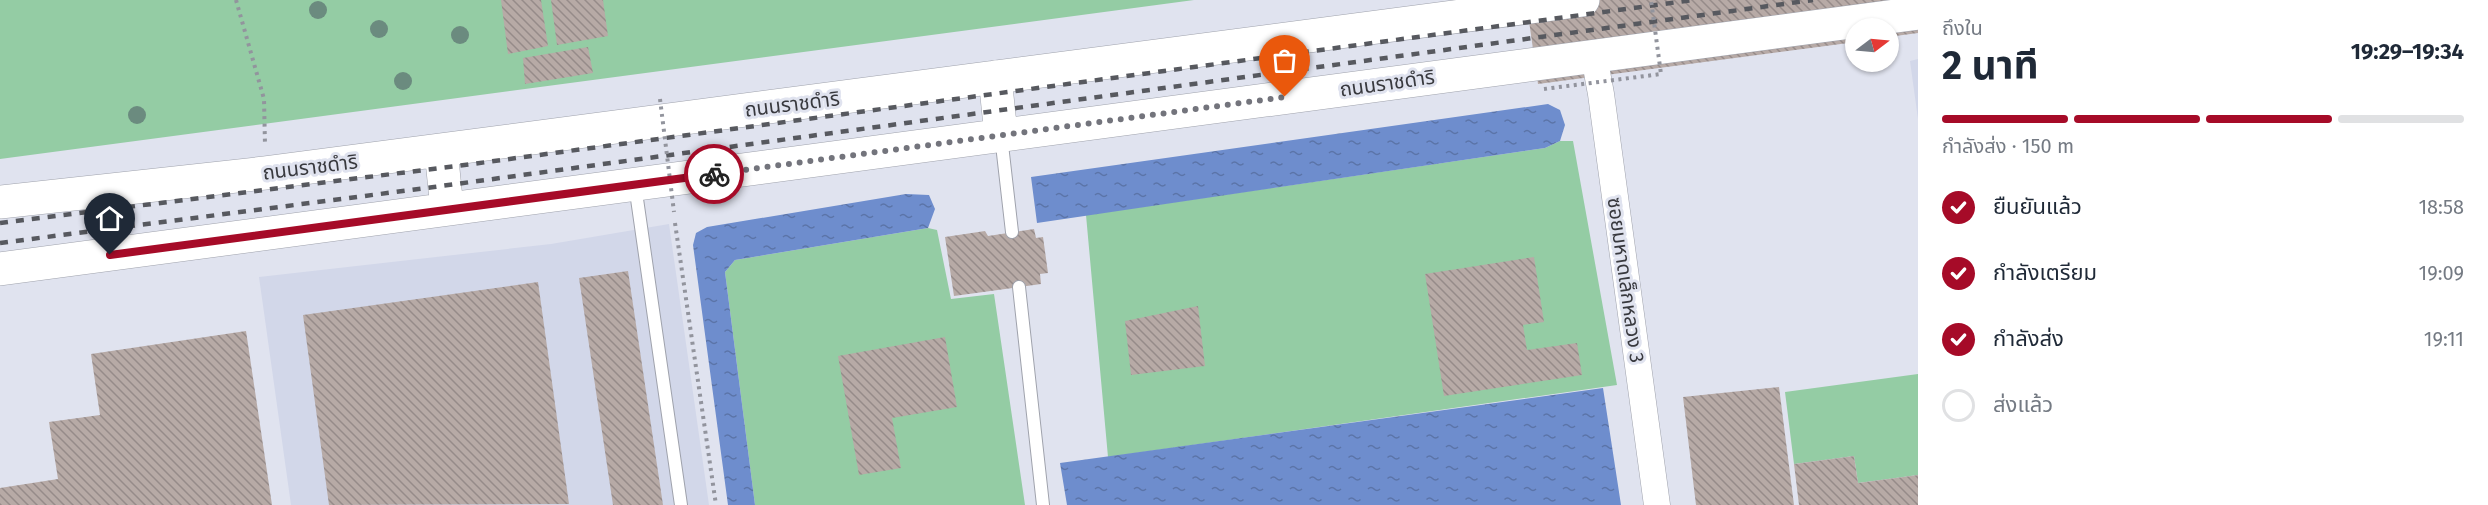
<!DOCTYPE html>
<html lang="th">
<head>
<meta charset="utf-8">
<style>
  body { margin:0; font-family:"Fira Sans","Noto Sans Thai",sans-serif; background:#f2f2f3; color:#1f2937; height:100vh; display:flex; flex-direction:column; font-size:22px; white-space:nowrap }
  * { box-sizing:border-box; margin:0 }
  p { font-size:20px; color:#747a83 }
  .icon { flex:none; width:33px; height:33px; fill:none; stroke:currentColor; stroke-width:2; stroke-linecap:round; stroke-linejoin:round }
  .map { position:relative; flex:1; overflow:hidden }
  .panel { display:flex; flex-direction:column; background:#fff; width:570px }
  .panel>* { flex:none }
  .needle { width:39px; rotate:74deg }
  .buttons { position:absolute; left:1845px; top:18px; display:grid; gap:12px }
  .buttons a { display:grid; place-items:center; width:54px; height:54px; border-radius:50%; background:#fff; box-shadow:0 2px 4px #0004; font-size:30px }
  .pin { position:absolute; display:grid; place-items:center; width:51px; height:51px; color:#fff; margin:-62px -26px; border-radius:50% 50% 50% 0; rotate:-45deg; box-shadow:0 0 6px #0007 }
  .pin .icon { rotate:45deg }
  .courier { position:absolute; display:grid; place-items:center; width:60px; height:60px; margin:-30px; border:4px solid #a60b28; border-radius:50%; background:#fff; color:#222; box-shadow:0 2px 8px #0007 }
  .head em { font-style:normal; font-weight:700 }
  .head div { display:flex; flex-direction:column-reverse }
  .head { display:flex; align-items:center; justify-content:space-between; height:102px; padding:0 24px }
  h1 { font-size:39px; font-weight:700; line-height:45px }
  .bar { display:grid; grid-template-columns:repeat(4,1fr); gap:9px 6px; align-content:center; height:72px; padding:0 24px }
  .bar i { height:8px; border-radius:4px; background:#e0e1e3 }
  .bar .active { background:#a60b28 }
  .bar p { grid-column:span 4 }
  ol { padding:0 24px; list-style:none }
  li { display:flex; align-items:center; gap:18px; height:66px }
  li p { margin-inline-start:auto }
  li .icon { padding:6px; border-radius:50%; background:#a60b28; color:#fff; stroke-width:4 }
  li:last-child { color:#747a83 }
  li i { width:33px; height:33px; border:3px solid #e0e1e3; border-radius:50% }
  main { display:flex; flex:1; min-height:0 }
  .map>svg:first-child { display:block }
  .built { fill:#d2d7e9 }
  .grass { fill:#94cca4 }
  .water { fill:url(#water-ripples) }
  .building { fill:url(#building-back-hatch) }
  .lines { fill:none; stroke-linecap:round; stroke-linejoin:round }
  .lane-casing { stroke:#9fa2ac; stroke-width:14 }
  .street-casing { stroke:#9fa2ac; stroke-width:27 }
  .secondary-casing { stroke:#9fa2ac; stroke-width:34 }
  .path { stroke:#92949d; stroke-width:4; stroke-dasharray:3 4.5; stroke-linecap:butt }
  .lane { stroke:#fff; stroke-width:12 }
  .street { stroke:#fff; stroke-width:26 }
  .secondary { stroke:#fff; stroke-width:33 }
  .rail { stroke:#57595f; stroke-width:4.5; stroke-dasharray:8 8; stroke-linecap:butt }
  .path-bridge { stroke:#92949d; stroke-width:4; stroke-dasharray:3 4.5; stroke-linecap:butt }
  .tree { fill:#6b8b7f }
  .done { stroke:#73747c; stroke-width:6; stroke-dasharray:0 10.8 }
  .route { stroke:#a60b28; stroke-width:8 }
  .labels { text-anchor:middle; stroke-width:6; stroke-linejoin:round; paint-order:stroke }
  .street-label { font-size:20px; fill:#38393e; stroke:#e0e3ef }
</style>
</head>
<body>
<main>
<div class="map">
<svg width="1918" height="505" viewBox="0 0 1918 505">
  <defs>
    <pattern id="water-ripples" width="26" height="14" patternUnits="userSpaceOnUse" patternTransform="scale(1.5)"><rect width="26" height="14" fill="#6e8dcd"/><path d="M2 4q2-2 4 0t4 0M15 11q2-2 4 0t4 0" fill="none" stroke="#5b74a8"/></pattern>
    <pattern id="building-back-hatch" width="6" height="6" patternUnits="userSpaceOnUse" patternTransform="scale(1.5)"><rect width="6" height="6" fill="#b7aaa6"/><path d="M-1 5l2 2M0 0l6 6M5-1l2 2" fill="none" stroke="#968b89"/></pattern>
  </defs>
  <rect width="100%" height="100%" fill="#e0e3ef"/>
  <path class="built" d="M1918,59v60l-8,-58z
    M669,224l40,281h-418l-32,-228 292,-33z"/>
  <path class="grass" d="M0,0h1194l-1194,159z
    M1560,141h13l44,244 -509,72 -22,-242 459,-67z
    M928,228l9,2 14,69 43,-5 31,211h-270l-30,-233 10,-12z
    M1918,374v101l-60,8 -4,-27 -60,8 -9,-72z"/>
  <path class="water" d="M1548,104l12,6 5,15 -5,16 -15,7 -508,75 -6,-46z
    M906,194l23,1 6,14 -7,19 -193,32 -10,12 30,233h-27l-35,-260 3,-12 11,-6z
    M1603,388l18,117h-554l-7,-42z"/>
  <path class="building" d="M501,0h40l7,46 -40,8z
    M551,0h52l5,36 -51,9z
    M1526,0h392v33l-30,4v-9h-32v14l-318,42z
    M588,47l5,26 -68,11 -2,-26z
    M1034,229l2,9 7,-1 5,36 -8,1 1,10 -87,12 -9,-59 40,-6 3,5z
    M1534,257l10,65 -21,3 4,25 50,-7 5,32 -138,21 -19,-122z
    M628,271l35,234h-50l-34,-227z
    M538,282l31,222 -240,1 -26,-190z
    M1198,306l7,60 -74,9 -6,-54z
    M246,331l26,174h-272v-17l58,-9 -9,-57 51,-7 -9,-61z
    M945,337l12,70 -65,11 9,50 -42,7 -21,-119z
    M1779,387l15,118h-98l-13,-108z
    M1854,456l4,27 60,-8v30h-119l-5,-41z"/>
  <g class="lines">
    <g class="lane-casing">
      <path id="lane" d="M1001,136l11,96
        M635,185l46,320
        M1019,287l24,218"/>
    </g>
    <g class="street-casing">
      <path id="street" d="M1594,56l7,38 56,411"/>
    </g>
    <g class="secondary-casing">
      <path id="secondary" d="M995,77l6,58
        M441,150l6,59
        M0,202l265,-29 1318,-173
        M0,269l1918,-256"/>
    </g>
    <path class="path" d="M236,0l28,99 1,46
      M675,223l41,282"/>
    <use href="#lane" class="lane"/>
    <use href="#street" class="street"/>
    <use href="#secondary" class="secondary"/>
    <path class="rail" d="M0,223l472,-59 1221,-164
      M0,243l434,-56 1379,-187"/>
    <path class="path-bridge" d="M1544,89l117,-15 -10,-74
      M660,99l14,113"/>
  </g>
  <g class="tree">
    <circle cx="318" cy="10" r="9"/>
    <circle cx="379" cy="29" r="9"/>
    <circle cx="460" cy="35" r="9"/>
    <circle cx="403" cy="81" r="9"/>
    <circle cx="137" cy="115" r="9"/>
  </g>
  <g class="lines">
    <path class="done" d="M714,174l571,-77"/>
    <path class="route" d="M110,255l604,-81"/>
  </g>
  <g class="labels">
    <g class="street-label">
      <text transform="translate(1387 83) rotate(-8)" y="7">ถนนราชดำริ</text>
      <text transform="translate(792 104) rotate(-7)" y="7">ถนนราชดำริ</text>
      <text transform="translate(310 167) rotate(-7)" y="7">ถนนราชดำริ</text>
      <text transform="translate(1626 280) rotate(82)" y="7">ซอยมหาดเล็กหลวง 3</text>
    </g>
  </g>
</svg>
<div class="buttons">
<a><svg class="needle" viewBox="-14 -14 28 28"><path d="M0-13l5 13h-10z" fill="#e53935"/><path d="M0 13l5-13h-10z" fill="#747a83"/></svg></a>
</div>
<div class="pin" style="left:1285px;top:97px;background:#ea580c"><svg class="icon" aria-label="bag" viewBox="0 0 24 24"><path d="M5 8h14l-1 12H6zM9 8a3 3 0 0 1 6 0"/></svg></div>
<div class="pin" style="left:110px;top:255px;background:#1f2937"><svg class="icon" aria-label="home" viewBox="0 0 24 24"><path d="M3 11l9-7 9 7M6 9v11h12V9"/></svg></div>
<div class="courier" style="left:714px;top:174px"><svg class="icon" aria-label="bike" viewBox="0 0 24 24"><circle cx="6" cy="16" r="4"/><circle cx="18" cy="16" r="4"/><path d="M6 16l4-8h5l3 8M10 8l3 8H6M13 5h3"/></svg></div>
</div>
<section class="panel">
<div class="head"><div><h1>2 นาที</h1><p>ถึงใน</p></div><em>19:29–19:34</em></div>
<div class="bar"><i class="active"></i><i class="active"></i><i class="active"></i><i></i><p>กำลังส่ง · 150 m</p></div>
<ol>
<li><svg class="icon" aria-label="check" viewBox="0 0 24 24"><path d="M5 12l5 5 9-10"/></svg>ยืนยันแล้ว<p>18:58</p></li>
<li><svg class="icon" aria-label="check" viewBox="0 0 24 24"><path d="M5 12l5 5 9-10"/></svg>กำลังเตรียม<p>19:09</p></li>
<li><svg class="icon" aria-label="check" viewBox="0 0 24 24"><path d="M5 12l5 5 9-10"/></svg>กำลังส่ง<p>19:11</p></li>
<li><i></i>ส่งแล้ว</li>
</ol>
</section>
</main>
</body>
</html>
